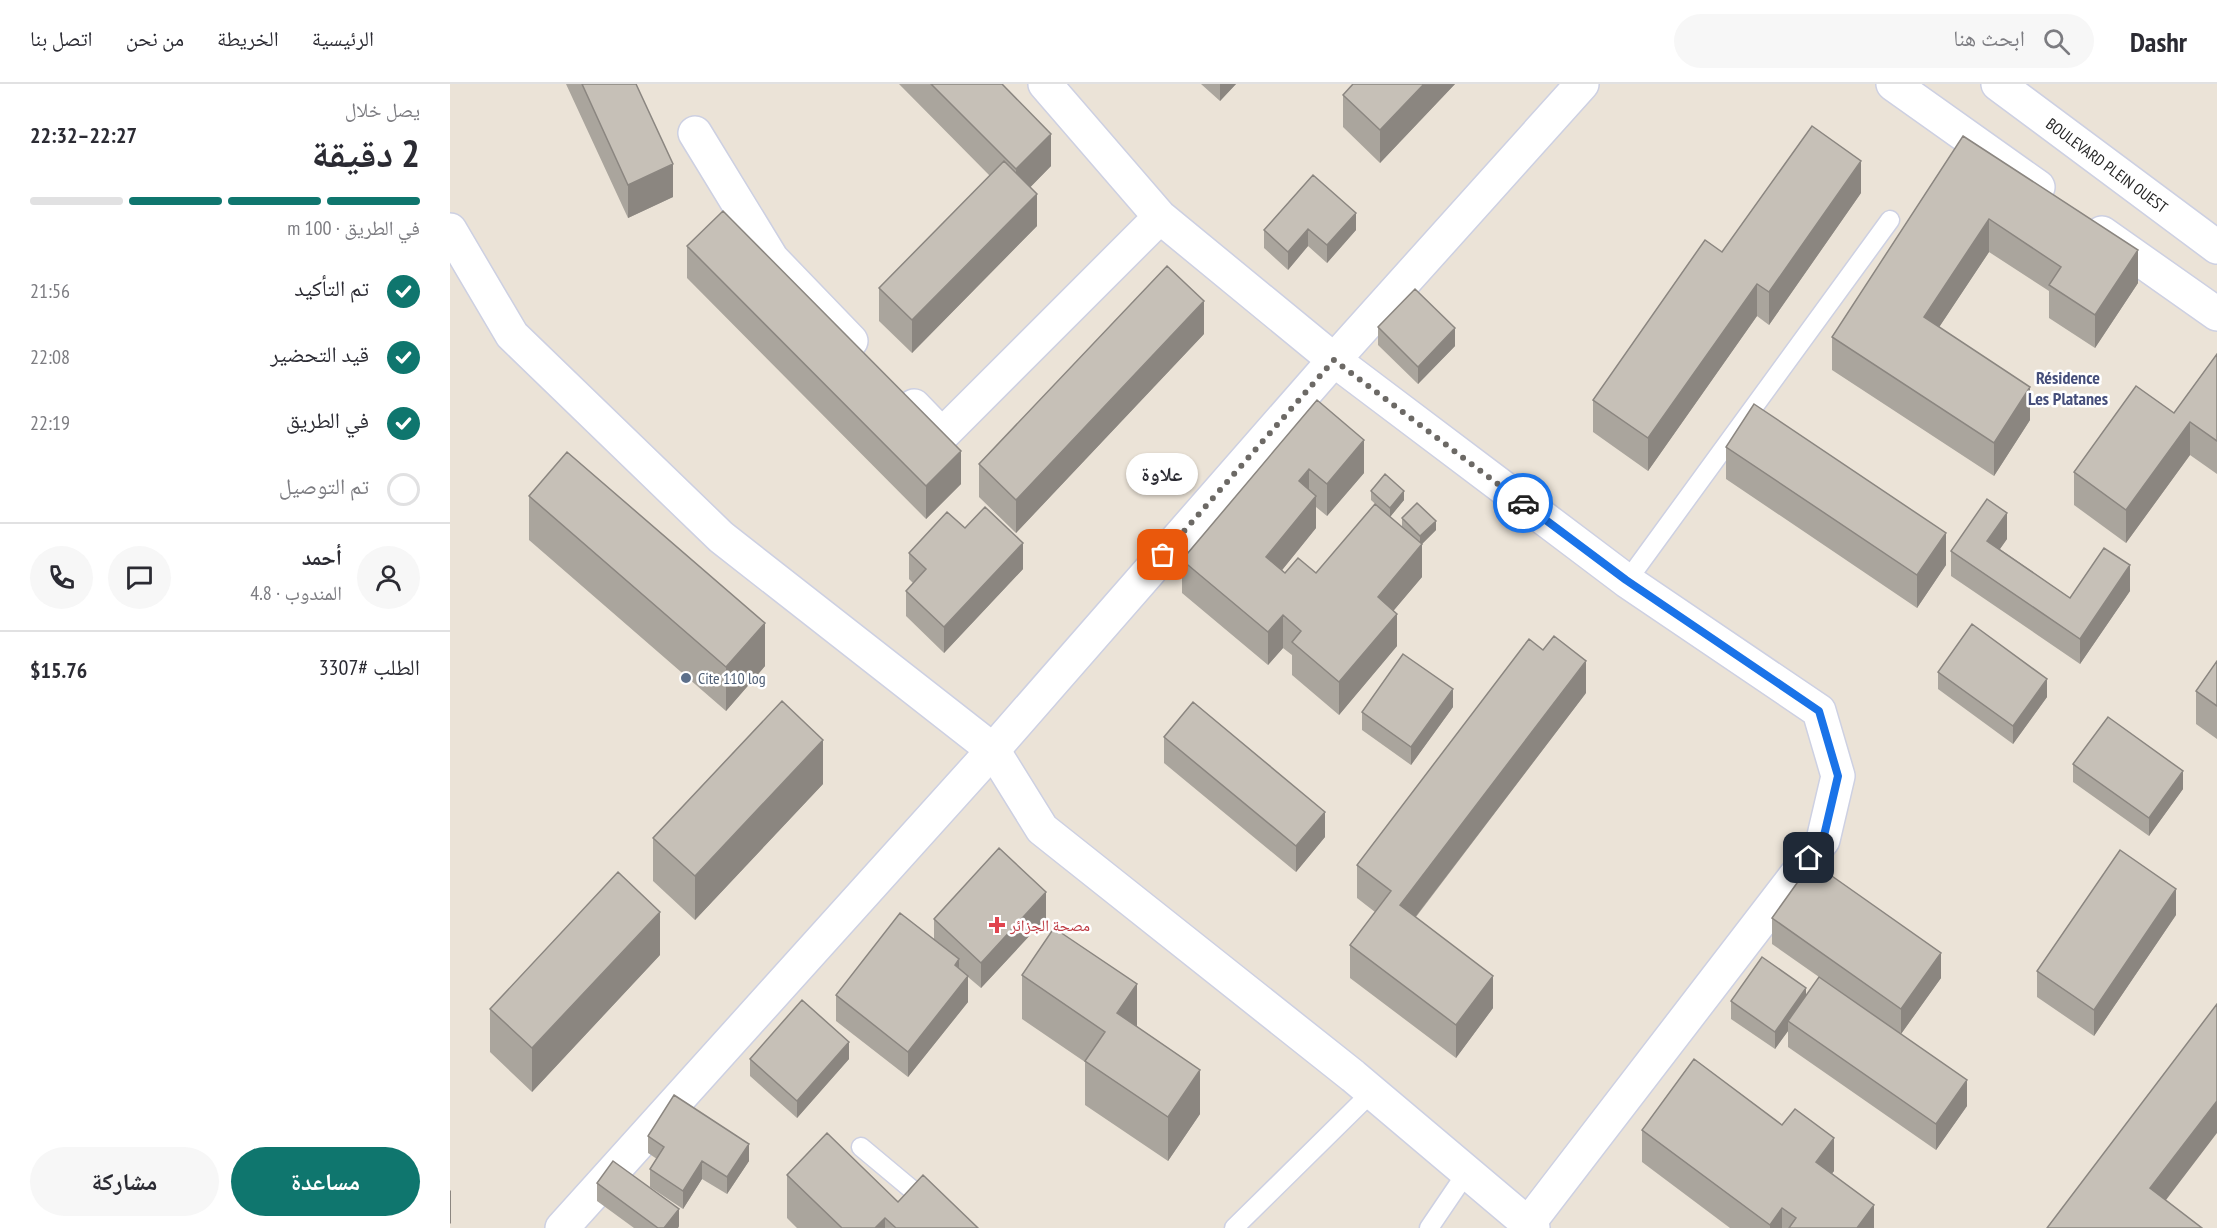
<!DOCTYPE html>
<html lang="ar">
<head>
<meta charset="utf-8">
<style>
  body { margin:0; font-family:"PT Sans Narrow","Noto Naskh Arabic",sans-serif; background:#f7f7f7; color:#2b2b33; direction:rtl; height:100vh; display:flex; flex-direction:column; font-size:22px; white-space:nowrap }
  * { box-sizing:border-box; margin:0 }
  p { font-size:20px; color:#7c7c81 }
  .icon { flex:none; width:33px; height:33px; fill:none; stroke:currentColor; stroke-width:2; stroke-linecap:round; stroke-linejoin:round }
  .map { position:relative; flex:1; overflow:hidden; direction:ltr }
  .drawer { display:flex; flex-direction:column; background:#fff; width:450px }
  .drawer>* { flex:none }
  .pin { position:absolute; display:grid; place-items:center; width:51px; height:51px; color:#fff; margin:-26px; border-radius:12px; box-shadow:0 3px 9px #0006 }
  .courier { position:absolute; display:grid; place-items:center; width:60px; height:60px; margin:-30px; border:4px solid #1a73e8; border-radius:50%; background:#fff; color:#222; box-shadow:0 2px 8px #0007 }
  .bubble { position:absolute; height:42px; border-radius:21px; background:#fff; box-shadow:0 2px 4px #0004; font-size:20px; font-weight:800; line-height:42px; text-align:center; direction:rtl }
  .head em { font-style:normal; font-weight:800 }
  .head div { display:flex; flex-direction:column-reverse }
  .head { display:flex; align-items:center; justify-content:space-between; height:102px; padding:0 30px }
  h1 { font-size:39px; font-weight:800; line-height:45px }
  .bar { display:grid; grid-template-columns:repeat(4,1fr); gap:9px 6px; align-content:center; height:72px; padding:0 30px }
  .bar i { height:8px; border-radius:4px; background:#e1e1e2 }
  .bar .selected { background:#0f766e }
  .bar p { grid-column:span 4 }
  .line { display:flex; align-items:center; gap:15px; padding:0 30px; border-top:2px solid #e1e1e2 }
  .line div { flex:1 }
  .round { display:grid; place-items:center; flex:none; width:63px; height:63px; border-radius:32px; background:#f7f7f7 }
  ol { padding:0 30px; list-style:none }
  li { display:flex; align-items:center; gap:18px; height:66px }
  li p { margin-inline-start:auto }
  li .icon { padding:6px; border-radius:50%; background:#0f766e; color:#fff; stroke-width:4 }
  li:last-child { color:#7c7c81 }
  li i { width:33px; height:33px; border:3px solid #e1e1e2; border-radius:50% }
  .cta { display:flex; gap:12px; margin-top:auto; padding:12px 30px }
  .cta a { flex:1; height:69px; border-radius:36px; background:#0f766e; color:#fff; font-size:24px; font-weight:800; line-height:69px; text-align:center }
  .cta a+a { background:#f7f7f7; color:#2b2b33 }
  header { display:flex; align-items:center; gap:36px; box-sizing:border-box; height:84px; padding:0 30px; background:#fff; border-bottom:2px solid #e1e1e2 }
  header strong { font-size:28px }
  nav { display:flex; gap:33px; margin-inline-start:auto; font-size:21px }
  .search { width:420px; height:54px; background:#f7f7f7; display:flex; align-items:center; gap:15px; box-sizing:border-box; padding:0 21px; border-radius:33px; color:#7c7c81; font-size:22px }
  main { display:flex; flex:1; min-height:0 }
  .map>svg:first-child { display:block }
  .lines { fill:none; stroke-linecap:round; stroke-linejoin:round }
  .lane-casing { stroke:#cdd0e2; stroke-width:21 }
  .street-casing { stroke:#cdd0e2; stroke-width:36 }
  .secondary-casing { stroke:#cdd0e2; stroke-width:36 }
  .lane { stroke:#fff; stroke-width:18 }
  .street { stroke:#fff; stroke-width:33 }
  .secondary { stroke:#fff; stroke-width:33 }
  .wall { fill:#aaa59d }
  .shaded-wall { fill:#8b8680 }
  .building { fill:#c6c0b7; stroke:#8b8680; stroke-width:1.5 }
  .done { stroke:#6c6965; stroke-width:6; stroke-dasharray:0 10.8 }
  .route { stroke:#1a73e8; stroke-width:8 }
  .service-dot { fill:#5c6f8a; stroke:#fff; stroke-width:2 }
  .health-dot { fill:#e0444e; stroke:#fff; stroke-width:2 }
  .labels { text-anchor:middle; stroke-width:5; stroke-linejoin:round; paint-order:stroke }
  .street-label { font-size:16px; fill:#272727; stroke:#fff }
  .service-label { font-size:16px; fill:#4e5e75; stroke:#fff; text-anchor:start }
  .health-label { font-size:16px; fill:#be3a42; stroke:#fff; text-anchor:start }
  .neighbourhood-label { font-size:18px; font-weight:bold; fill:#454e7a; stroke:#fff }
</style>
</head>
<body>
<header>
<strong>Dashr</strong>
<div class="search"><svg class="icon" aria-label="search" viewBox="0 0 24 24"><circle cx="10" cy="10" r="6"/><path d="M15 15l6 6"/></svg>ابحث هنا</div>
<nav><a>الرئيسية</a><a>الخريطة</a><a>من نحن</a><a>اتصل بنا</a></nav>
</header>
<main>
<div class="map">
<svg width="1767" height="1144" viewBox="0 0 1767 1144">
  <rect width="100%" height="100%" fill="#ebe3d7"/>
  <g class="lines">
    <g class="lane-casing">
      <path id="lane" d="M1177,497l263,-361
        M411,1063l97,81
        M784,1144l138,-136
        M979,1144l38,-56"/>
    </g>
    <g class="street-casing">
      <path id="street" d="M595,0l115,133 174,143 293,221 192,130 19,65 -15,64 -295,384
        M245,49l77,126 79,82
        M464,322l28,29 218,-218"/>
    </g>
    <g class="secondary-casing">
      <g id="secondary">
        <path d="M1443,0l145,103"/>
        <path id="s1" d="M1548,0l219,163"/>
        <path d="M0,146l62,105 209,202 272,213 49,79 311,247 180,152"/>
        <path d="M1652,149l115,81"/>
        <path d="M112,1144l431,-478 341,-390 248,-276"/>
      </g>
    </g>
    <use href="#lane" class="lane"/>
    <use href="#street" class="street"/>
    <use href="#secondary" class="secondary"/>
  </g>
  <path class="wall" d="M116,0h70l37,113 -45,21z
    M449,0h103l49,82 -21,21 7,39 -125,127 -33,-32v-33l111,-112z
    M751,0h35l-16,17z
    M903,0h102l-75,79 -37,-36v-32z
    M1513,52l175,147 -43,65 -46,-30v-27l-60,-39 -50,75 91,93 -36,56 -162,-106v-33z
    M863,91l43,55 -29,33 -19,-17 -20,24 -24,-22v-18z
    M1411,109l-92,132 -12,-9 -109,155 -55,-39v-32l129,-148z
    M237,162l274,238 -35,35 -239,-241z
    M928,243l77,19 -37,38 -40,-39z
    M754,250l-188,199 -37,-36v-33z
    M1767,270v120l-27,-19 -64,88 -52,-38v-33l100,-59z
    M867,316l47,73 -37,43 -11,-9v21l-34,42 3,3h31l70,-59 -15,-14v-9l33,9 -14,17 12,10v-9l34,12 -14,14v33l-28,33 3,36 -58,69 -47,-40v-20l-9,-7 -15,17 -86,-72v-33z
    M1276,363l220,118 -29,43 -191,-129z
    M79,412l236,170 -39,45 -197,-171z
    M515,444l58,41 -79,84 -38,-37v-25l7,-8 -4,-4v-26z
    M1557,455l-7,10 70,49 60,-7 -50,73 -129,-88v-25z
    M1767,577v78l-21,-15v-33z
    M1488,588l109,25 -34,47 -75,-55z
    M1136,609l-170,224 77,91 -37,50 -106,-80v-33l25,-33 -18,-14v-33z
    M1003,623l-42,58 -49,-35v-18z
    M714,653l161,100 -29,35 -132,-109z
    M1623,680l110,25 -34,47 -76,-54z
    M373,700l-128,136 -42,-39v-43z
    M1726,831l-82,121 -57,-39v-26z
    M596,834l-65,70 -13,-11v25l-60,75 -72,-56v-26l98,-56v-20z
    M1322,834l169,60 -40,56 66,72 -31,44 -148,-103v-16l-13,18 -44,-30v-18l75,-5 83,30 -117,-82z
    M210,871l-128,137 -42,-40v-43z
    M572,891l115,52 63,87 -32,47 -83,-56v-43l-63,-43z
    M300,975h99l-52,59 -47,-42z
    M1192,1046l192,41 -2,2 42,55h-144l-88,-66z
    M198,1052l101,25 -22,33 -25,-15 -19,30 -33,-22v-18l7,-10 -9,-6z
    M337,1091l111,27 80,26h-181l-10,-10z
    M147,1099l82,43 -1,2h-44l-37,-27z"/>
  <path class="shaded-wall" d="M770,0h16l-16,17z
    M974,0h31l-75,79v-33z
    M601,50v32l-35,36v-33z
    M1411,77v32l-92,132v-33z
    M223,80v33l-45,21v-33z
    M587,110v32l-125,127v-33z
    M906,129v17l-29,33v-18z
    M1539,135v33l-65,98v-33z
    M858,145v17l-20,24v-18z
    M1688,166v33l-43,65v-33z
    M1307,200v32l-109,155v-33z
    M754,217v33l-188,199v-33z
    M1005,244v18l-37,38v-17z
    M1580,303v33l-36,56v-33z
    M1740,338v33l-64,88v-33z
    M914,356v33l-37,43v-32z
    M511,367v33l-35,35v-33z
    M859,385v32l-10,-20z
    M954,407v9l-14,17v-9z
    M866,412v32l-50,62v-33z
    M1557,429v26l-20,28v-26z
    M986,437v9l-16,16v-10z
    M1496,449v32l-29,43v-33z
    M573,459v26l-79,84v-26z
    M972,460v33l-44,52v-32z
    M1680,481v26l-50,73v-25z
    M947,530v32l-58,69v-33z
    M833,531v33l-15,17v-33z
    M315,539v43l-39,45v-44z
    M1136,577v32l-186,244v-32z
    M1597,595v18l-34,47v-18z
    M1003,605v18l-42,58v-18z
    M373,656v44l-128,136v-44z
    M1733,687v18l-34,47v-18z
    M875,728v25l-29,35v-26z
    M1726,805v26l-82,121v-26z
    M596,808v26l-65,70v-25z
    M210,828v43l-128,137v-44z
    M1491,869v25l-40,56v-25z
    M509,875v26l-4,-20z
    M518,892v26l-60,75v-25z
    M1043,892v32l-37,50v-33z
    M687,900v44l-20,-15z
    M1356,904v17l-18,16v10l-13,18v-17z
    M399,958v17l-52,59v-17z
    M750,986v44l-32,47v-44z
    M1517,996v26l-31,44v-26z
    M1767,1017v32l-67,88v-33z
    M1384,1054v33l-18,23v-32z
    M299,1060v17l-22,33v-17z
    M252,1077v18l-19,30v-18z
    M1,1106v33l-1,1v-33z
    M1424,1121v23h-17z
    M1332,1124v20h-12v-3z
    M229,1125v17l-1,2h-14z
    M435,1134v10h-10z"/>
  <path class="building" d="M132,0h54l37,80 -45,21z
    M481,0h71l49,50 -35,35z
    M903,0h71l-44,46 -37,-35z
    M1362,42l49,35 -92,131 -12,-8 -109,154 -55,-38 112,-160 17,12z
    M1513,52l175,114 -43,65 -46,-30 12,-18 -72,-48 -65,98 106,70 -36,56 -162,-106z
    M554,77l33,33 -125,126 -33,-32z
    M863,91l43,38 -29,32 -19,-16 -20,23 -24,-22z
    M273,127l238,240 -35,35 -239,-240z
    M717,182l37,35 -188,199 -37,-36z
    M965,205l40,39 -37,39 -40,-40z
    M1767,270v87l-27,-19 -64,88 -52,-38 62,-86 38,27z
    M867,316l47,40 -37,44 -18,-15 -10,12 17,15 -50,61 19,16 13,-15 18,15 59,-69 47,40 -44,53 19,17 -58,68 -47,-40 9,-11 -18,-16 -15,17 -86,-72z
    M1304,320l192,129 -29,42 -191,-128z
    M117,368l198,171 -39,44 -197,-171z
    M935,390l19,17 -14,17 -19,-17z
    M1537,415l20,14 -20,28 83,57 34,-50 26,17 -50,74 -129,-88z
    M967,419l19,18 -16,15 -18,-18z
    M535,423l38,36 -79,84 -38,-36 20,-22 -17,-16 38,-41 18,16z
    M1522,540l75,55 -34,47 -75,-54z
    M1104,552l32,25 -186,244 93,71 -37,49 -106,-80 41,-54 -34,-26 172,-226 14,11z
    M953,570l50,35 -42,58 -49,-35z
    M1767,577v45l-21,-15z
    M332,617l41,39 -128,136 -42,-38z
    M743,618l132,110 -29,34 -132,-109z
    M1658,633l75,54 -34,47 -76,-54z
    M549,764l47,44 -65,71 -47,-44z
    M1670,766l56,39 -82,121 -57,-39z
    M1362,778l129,91 -40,56 -129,-91z
    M168,788l42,40 -128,136 -42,-39z
    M450,829l59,46 -4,6 13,11 -60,76 -72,-57z
    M604,844l83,56 -20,29 83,57 -32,47 -83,-56 20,-29 -83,-57z
    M1312,873l44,31 -31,44 -44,-31z
    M1369,893l148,103 -31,44 -148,-103z
    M352,916l47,42 -52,59 -47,-42z
    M1767,920v97l-67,87 52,40h-155z
    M1244,975l88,66 13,-16 39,29 -18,24 58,43 -17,23h-68l7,-10 -14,-10 -12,17 -128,-95z
    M224,1011l75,49 -22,33 -25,-16 -19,30 -33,-22 14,-22 -16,-11z
    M377,1049l71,69 25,-27 55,53h-82l-11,-10 -10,10h-33l-55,-53z
    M163,1077l66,48 -15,19h-6l-61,-45z"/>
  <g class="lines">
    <path class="done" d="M713,471l171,-195 189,143"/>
    <path class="route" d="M1073,419l103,77 193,131 19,65 -15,64 -14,18"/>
  </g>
  <circle class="service-dot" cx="236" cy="594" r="6"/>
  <path class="health-dot" d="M544 832h6v6h6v6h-6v6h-6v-6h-6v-6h6z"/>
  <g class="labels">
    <g class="street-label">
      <text dy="6" stroke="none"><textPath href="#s1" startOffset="136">BOULEVARD PLEIN OUEST</textPath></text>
    </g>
    <g class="service-label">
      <text x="248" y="600">Cite 110 log</text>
    </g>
    <g class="health-label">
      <text x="560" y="847">مصحة الجزائر</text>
    </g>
    <g class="neighbourhood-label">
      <text x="1618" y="300">Résidence<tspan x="1618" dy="21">Les Platanes</tspan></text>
    </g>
  </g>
</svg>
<div class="pin" style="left:713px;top:471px;background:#ea580c"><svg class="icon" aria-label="bag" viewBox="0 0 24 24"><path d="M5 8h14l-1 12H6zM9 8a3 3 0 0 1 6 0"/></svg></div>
<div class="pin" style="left:1359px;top:774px;background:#1f2937"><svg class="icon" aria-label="home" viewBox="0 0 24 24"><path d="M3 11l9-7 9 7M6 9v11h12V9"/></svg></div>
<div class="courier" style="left:1073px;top:419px"><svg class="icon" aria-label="car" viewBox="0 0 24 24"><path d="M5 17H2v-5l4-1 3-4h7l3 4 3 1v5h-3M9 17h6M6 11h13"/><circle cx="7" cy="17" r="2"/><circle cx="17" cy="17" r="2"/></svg></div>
<div class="bubble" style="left:676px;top:369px;width:72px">علاوة</div>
</div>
<section class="drawer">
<div class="head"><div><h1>2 دقيقة</h1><p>يصل خلال</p></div><em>22:27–22:32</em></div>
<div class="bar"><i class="selected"></i><i class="selected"></i><i class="selected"></i><i></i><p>في الطريق · 100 m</p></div>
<ol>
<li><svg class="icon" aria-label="check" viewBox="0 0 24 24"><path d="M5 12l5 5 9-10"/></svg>تم التأكيد<p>21:56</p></li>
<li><svg class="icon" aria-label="check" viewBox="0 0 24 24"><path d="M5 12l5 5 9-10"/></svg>قيد التحضير<p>22:08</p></li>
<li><svg class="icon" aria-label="check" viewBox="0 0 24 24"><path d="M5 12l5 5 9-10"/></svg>في الطريق<p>22:19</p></li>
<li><i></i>تم التوصيل</li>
</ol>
<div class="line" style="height:108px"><a class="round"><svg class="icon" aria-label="person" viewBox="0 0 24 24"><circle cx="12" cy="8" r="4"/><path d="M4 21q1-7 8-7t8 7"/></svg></a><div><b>أحمد</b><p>المندوب · 4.8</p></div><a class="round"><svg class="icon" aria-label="chat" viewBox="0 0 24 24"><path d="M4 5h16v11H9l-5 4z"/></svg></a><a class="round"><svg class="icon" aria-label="phone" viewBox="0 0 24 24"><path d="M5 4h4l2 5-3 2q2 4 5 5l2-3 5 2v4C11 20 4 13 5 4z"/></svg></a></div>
<div class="line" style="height:78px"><div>الطلب #3307</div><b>$15.76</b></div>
<div class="cta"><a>مساعدة</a><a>مشاركة</a></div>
</section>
</main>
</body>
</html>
